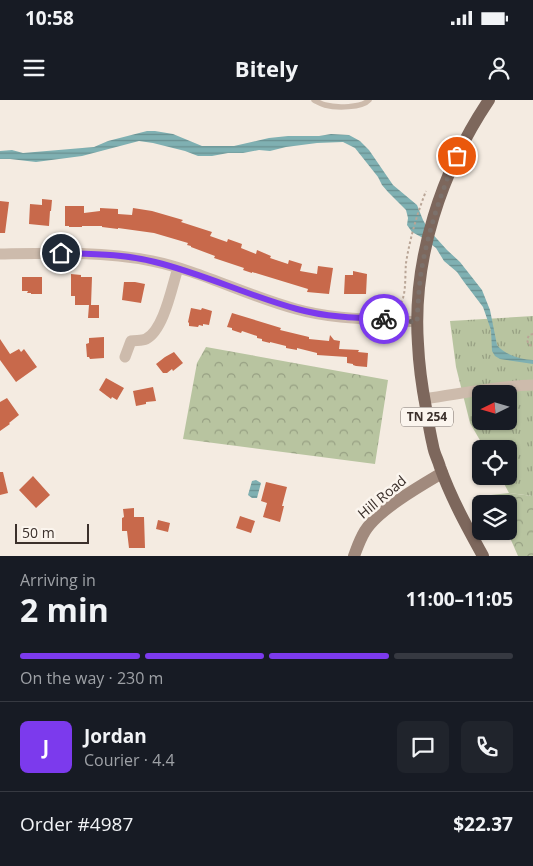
<!DOCTYPE html>
<html lang="en">
<head>
<meta charset="utf-8">
<style>
  body { margin:0; font-family:"Open Sans",sans-serif; background:#20242c; color:#f1f3f6; height:100vh; display:flex; flex-direction:column; font-size:19px; white-space:nowrap }
  * { box-sizing:border-box; margin:0 }
  p { font-size:16px; color:#9ea1a6 }
  .icon { flex:none; width:28px; height:28px; fill:none; stroke:currentColor; stroke-width:2; stroke-linecap:round; stroke-linejoin:round }
  .map { position:relative; height:456px; overflow:hidden }
  .side { display:flex; flex-direction:column; background:#171b24; flex:1 }
  .side>* { flex:none }
  .needle { width:32px; rotate:265deg }
  .tools { position:absolute; left:472px; top:285px; display:grid; gap:10px }
  .tools a { display:grid; place-items:center; width:45px; height:45px; border-radius:8px; background:#171b24; box-shadow:0 1px 4px #0004; font-size:25px }
  .scale { position:absolute; left:15px; bottom:12px; width:74px; box-sizing:border-box; padding-left:5px; border:2px solid #3b302b; border-top:0; font-size:14px; line-height:18px; white-space:nowrap; color:#3b302b; -webkit-text-stroke:4px #fbf5ee; paint-order:stroke }
  .pin { position:absolute; display:grid; place-items:center; width:42px; height:42px; color:#fff; margin:-21px; border:2px solid #fff; border-radius:50%; box-shadow:0 1px 5px #0007 }
  .courier { position:absolute; display:grid; place-items:center; width:50px; height:50px; margin:-25px; border:4px solid #7c3aed; border-radius:50%; background:#fff; color:#222; box-shadow:0 1px 6px #0007 }
  .head em { font-style:normal; font-weight:700 }
  .head div { display:flex; flex-direction:column-reverse }
  .head { display:flex; align-items:center; justify-content:space-between; height:85px; padding:0 20px }
  h1 { font-size:32px; font-weight:700; line-height:38px }
  .bar { display:grid; grid-template-columns:repeat(4,1fr); gap:8px 5px; align-content:center; height:60px; padding:0 20px }
  .bar i { height:6px; border-radius:4px; background:#363941 }
  .bar .on { background:#7c3aed }
  .bar p { grid-column:span 4 }
  .line { display:flex; align-items:center; gap:12px; padding:0 20px; border-top:1px solid #363941 }
  .line div { flex:1 }
  .round { display:grid; place-items:center; flex:none; width:52px; height:52px; border-radius:8px; background:#20242c }
  .status { display:flex; justify-content:space-between; align-items:center; height:35px; padding:0 25px; background:#171b24; direction:ltr }
  .status svg { height:14px; fill:currentColor }
  header { display:flex; justify-content:space-between; align-items:center; height:65px; padding:0 20px; background:#171b24; font-size:22px; font-weight:700 }
  .map>svg:first-child { display:block }
  .forest { fill:url(#forest-crowns) }
  .park { fill:url(#park-tufts); fill-rule:evenodd }
  .water { fill:url(#water-rules) }
  .building { fill:#c8694b }
  .lines { fill:none; stroke-linecap:round; stroke-linejoin:round }
  .path { stroke:#b9a596; stroke-width:2; stroke-dasharray:2.5 2.5; stroke-linecap:butt }
  .lane { stroke:#cdbbac; stroke-width:5.5 }
  .street { stroke:#cdbbac; stroke-width:11 }
  .secondary { stroke:#a18a7d; stroke-width:12 }
  .primary { stroke:#7d675c; stroke-width:12 }
  .done { stroke:#7c716b; stroke-width:5; stroke-dasharray:0 9 }
  .route { stroke:#7c3aed; stroke-width:6 }
  .labels { text-anchor:middle; stroke-width:5; stroke-linejoin:round; paint-order:stroke }
  .shield { fill:#fbf5ee; stroke:#756b66; stroke-width:1 }
  .shield-label { font-size:12px; font-weight:bold; fill:#3b302b }
  .street-label { font-size:14px; fill:#3b302b; stroke:#fbf5ee }
</style>
</head>
<body>
<div class="status"><b>10:58</b><svg viewBox="0 0 49 12"><path d="M0 12V9h3v3zM5 12V6h3v6zM10 12V3h3v9zM15 12V0h3v12zM26 1h20v11H26zM47 4h2v5h-2z"/></svg></div>
<header><svg class="icon" aria-label="menu" viewBox="0 0 24 24"><path d="M4 6h16M4 12h16M4 18h16"/></svg>Bitely<svg class="icon" aria-label="person" viewBox="0 0 24 24"><circle cx="12" cy="8" r="4"/><path d="M4 21q1-7 8-7t8 7"/></svg></header>
<div class="map">
<svg width="533" height="456" viewBox="0 0 533 456">
  <defs>
    <pattern id="forest-crowns" width="20" height="18" patternUnits="userSpaceOnUse" patternTransform="scale(1.25)"><rect width="20" height="18" fill="#b8c4a0"/><path d="M2 6a3 3 0 1 1 6 0M12 15a3 3 0 1 1 6 0" fill="none" stroke="#97a083"/></pattern>
    <pattern id="park-tufts" width="24" height="20" patternUnits="userSpaceOnUse" patternTransform="scale(1.25)"><rect width="24" height="20" fill="#b8c4a0"/><path d="M3 7l-1-3M5 7V3M7 7l1-3M15 17l-1-3M17 17v-4M19 17l1-3" fill="none" stroke="#97a083"/></pattern>
    <pattern id="water-rules" width="6" height="5" patternUnits="userSpaceOnUse" patternTransform="scale(1.25)"><rect width="6" height="5" fill="#7fb0b2"/><path d="M0 2.5h6" fill="none" stroke="#699091"/></pattern>
  </defs>
  <rect width="100%" height="100%" fill="#f4ebe1"/>
  <path class="forest" d="M206,247l182,33 -13,84 -192,-25 14,-76z
    M509,393l24,3v60h-15l-11,-25h2v-27h-14l-4,-9z"/>
  <path class="park" d="M533,216v180l-24,-3 -9,-17h9v-27h-24l-15,-26 -14,-56 -6,-46zM481,294h28v27h-28z"/>
  <path class="water" d="M147,31h8l18,3 29,12h32l35,-8 19,-2h31l12,-2 18,1 11,6 9,9 24,35 24,20 6,15 5,9 19,21 13,12 22,28 8,20 7,35c8,10 23,14 36,15v4l-33,-5 -5,-3 -3,-5 -1,-21 -8,-23 -19,-25 -7,-10 -13,-11 -8,-13 -13,-10 -11,-6 -5,-7 1,-7 -2,-8 -18,-18 -6,-7 -4,-8 -23,-29 -12,-6 -26,1 -31,4 -16,4 -11,-1 -16,3h-15l-16,3h-14l-13,-5 -32,-8 -14,-2 -57,15 -46,6 -26,-3h-10v-8l12,-1 11,3 71,-6 14,-6z
    M256,380l5,3 -4,15h-5l-4,-3 4,-14z"/>
  <path class="building" d="M42,99l10,1 -1,11h-1l-1,15 -20,-2 1,-20 12,1z
    M0,101l9,1 -4,31h-5z
    M65,106h19v7l16,-2v-3l18,1v5l14,1 1,-7 19,3 31,9 -2,2 31,10 -2,4 17,6 1,-3 14,5 -1,4 15,6 1,-4 14,6 -1,2 18,6 1,-4 13,4 -2,7 17,3 1,-8 15,2 -4,26 -22,-2 1,-3 -56,-17v1l-9,-3 1,-2 -30,-10 1,-2 -24,-9v-1l-4,-1 1,-2 -34,-10 -36,-5v1l-16,-2v-1h-20v1h-13v-1h-4z
    M353,171l14,3 -1,20h-22l1,-19h8z
    M71,174l10,1v2h11l-1,28h8v13h-11l1,-13h-14v-9h-4z
    M22,177h20v17h-11v-1h-4l1,-2h-6z
    M124,182h11l10,2 -4,19 -19,-3z
    M191,208l10,2 1,-2 10,3 -3,14 -6,-1v2l-4,-1 -1,2 -9,-1v-3l-1,-1z
    M232,213l49,15 -1,2 29,7v2l20,2 1,-6 4,5 6,1 -1,8 20,1 -1,2 10,1 -1,14 -11,-1 -3,-1v-1l-6,-1v-6l-30,-2v-2l-20,-5v2l-11,-2v-2l-16,-4v1l-8,-2v-2l-5,-1v-2l-15,-5 -1,2 -9,-3v-2l-5,-1z
    M104,237v21l-14,1 -1,-2h-2l-1,-13 3,-1v-5z
    M0,239l10,15 9,-5 2,3 3,-3 13,18 -21,15 -16,-22z
    M174,252l9,11 -10,8 -1,-2 -5,4h-4l-7,-9 9,-7z
    M106,278l18,10 -7,12 -5,-3 -1,2 -12,-9z
    M153,287l3,14 -10,1v2l-10,2 -3,-15z
    M7,298l12,17 -10,8 1,1 -10,7v-29z
    M0,372h3l5,21 -8,2z
    M33,376l17,19 -14,13 -17,-18z
    M266,382l21,5 -5,19h2l-4,16 -17,-5 4,-14 -6,-2z
    M134,408v9h10l1,31h-16l-2,-17h-5v-13l2,-1 -1,-8z
    M240,416l15,5 -4,12 -15,-5z
    M158,420l12,3 -2,9 -12,-3z"/>
  <g class="lines">
    <path class="path" d="M393,209c5,-2 8,-5 10,-11 3,-10 2,-24 3,-35 4,-25 11,-49 20,-72
      M533,234l-4,1 -2,5 2,5 4,1"/>
    <path class="lane" d="M314,0c4,2 7,4 11,5 11,3 37,3 44,-5"/>
    <path class="street" d="M0,154c50,-1 102,-3 152,7 49,10 95,35 144,48 39,11 81,10 121,13
      M125,257l6,-16c5,-1 11,0 15,-2 18,-9 26,-53 32,-71
      M424,299c36,-5 72,-13 109,-14"/>
    <path class="secondary" d="M354,456c3,-8 6,-17 11,-25 13,-21 55,-45 77,-58"/>
    <path class="primary" d="M483,456c-16,-29 -32,-58 -43,-89 -2,-7 -6,-14 -7,-21 -3,-13 -5,-25 -7,-38 -4,-21 -7,-42 -8,-64 -6,-85 24,-174 71,-244"/>
  </g>
  <g class="lines">
    <path class="done" d="M384,219l33,3c1,-19 2,-37 5,-55 7,-38 19,-75 35,-111"/>
    <path class="route" d="M61,153c31,1 64,1 94,9 49,12 94,34 142,47 28,8 58,9 87,10"/>
  </g>
  <g class="labels">
    <rect class="shield" x="401" y="307.5" width="52" height="19" rx="4"/>
    <g class="shield-label">
      <text x="427" y="321">TN 254</text>
    </g>
    <g class="street-label">
      <text transform="translate(382 397) rotate(-40)" y="5">Hill Road</text>
    </g>
  </g>
</svg>
<div class="tools">
<a><svg class="needle" viewBox="-14 -14 28 28"><path d="M0-13l5 13h-10z" fill="#e53935"/><path d="M0 13l5-13h-10z" fill="#9ea1a6"/></svg></a>
<a><svg class="icon" aria-label="locate" viewBox="0 0 24 24"><circle cx="12" cy="12" r="6"/><path d="M12 2v4M12 18v4M2 12h4M18 12h4"/></svg></a>
<a><svg class="icon" aria-label="layers" viewBox="0 0 24 24"><path d="M12 4l9 5-9 5-9-5zM3 14l9 5 9-5"/></svg></a>
</div>
<div class="scale">50 m</div>
<div class="pin" style="left:457px;top:56px;background:#ea580c"><svg class="icon" aria-label="bag" viewBox="0 0 24 24"><path d="M5 8h14l-1 12H6zM9 8a3 3 0 0 1 6 0"/></svg></div>
<div class="pin" style="left:61px;top:153px;background:#1f2937"><svg class="icon" aria-label="home" viewBox="0 0 24 24"><path d="M3 11l9-7 9 7M6 9v11h12V9"/></svg></div>
<div class="courier" style="left:384px;top:219px"><svg class="icon" aria-label="bike" viewBox="0 0 24 24"><circle cx="6" cy="16" r="4"/><circle cx="18" cy="16" r="4"/><path d="M6 16l4-8h5l3 8M10 8l3 8H6M13 5h3"/></svg></div>
</div>
<section class="side">
<div class="head"><div><h1>2 min</h1><p>Arriving in</p></div><em>11:00–11:05</em></div>
<div class="bar"><i class="on"></i><i class="on"></i><i class="on"></i><i></i><p>On the way · 230 m</p></div>
<div class="line" style="height:90px"><b class="round" style="background:#7c3aed;color:#fff">J</b><div><b>Jordan</b><p>Courier · 4.4</p></div><a class="round"><svg class="icon" aria-label="chat" viewBox="0 0 24 24"><path d="M4 5h16v11H9l-5 4z"/></svg></a><a class="round"><svg class="icon" aria-label="phone" viewBox="0 0 24 24"><path d="M5 4h4l2 5-3 2q2 4 5 5l2-3 5 2v4C11 20 4 13 5 4z"/></svg></a></div>
<div class="line" style="height:65px"><div>Order #4987</div><b>$22.37</b></div>
</section>
</body>
</html>
